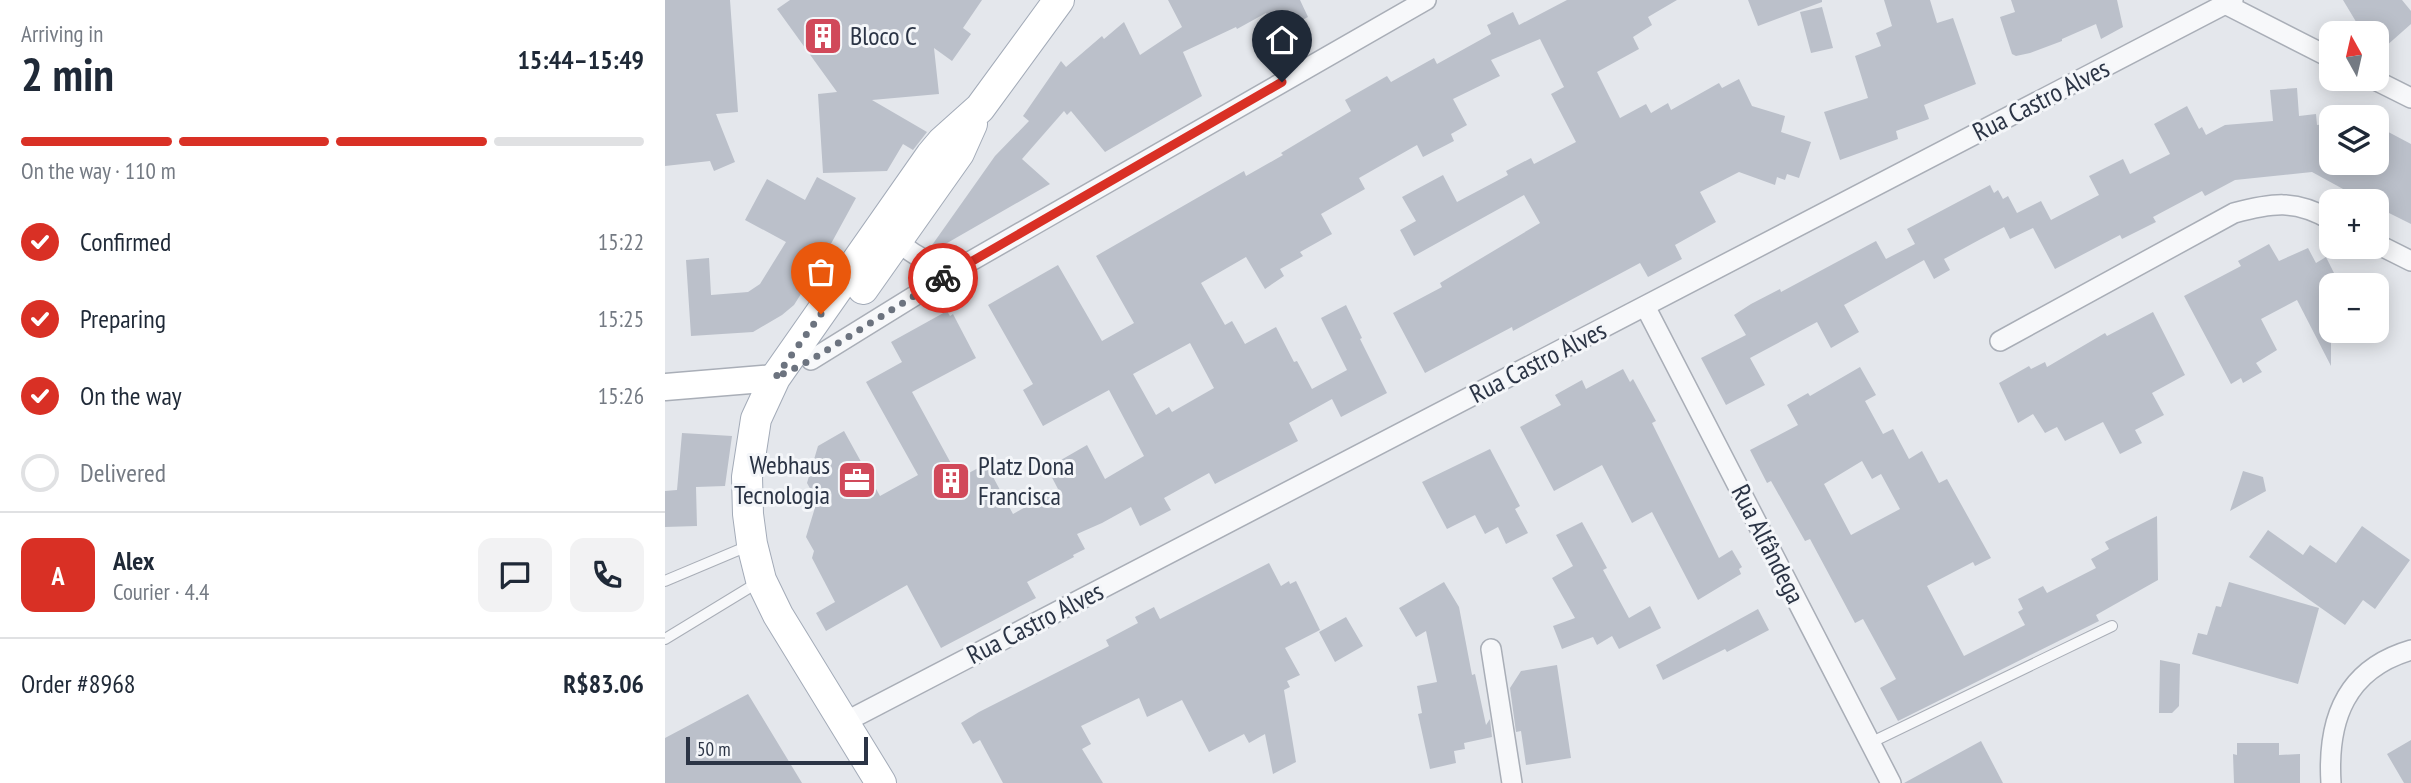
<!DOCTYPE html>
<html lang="en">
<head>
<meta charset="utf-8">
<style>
  body { margin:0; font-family:"PT Sans Narrow",sans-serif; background:#f2f2f3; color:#1f2937; height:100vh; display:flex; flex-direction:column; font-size:26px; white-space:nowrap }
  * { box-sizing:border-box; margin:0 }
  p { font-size:23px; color:#747a83 }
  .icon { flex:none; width:38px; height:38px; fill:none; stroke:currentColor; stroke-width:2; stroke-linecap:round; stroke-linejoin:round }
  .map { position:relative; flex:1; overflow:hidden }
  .side { display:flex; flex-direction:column; background:#fff; width:665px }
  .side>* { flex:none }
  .needle { width:46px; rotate:352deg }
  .controls { position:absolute; left:1654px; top:21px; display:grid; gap:14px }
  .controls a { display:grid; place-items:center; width:70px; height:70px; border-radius:14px; background:#fff; box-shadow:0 4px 18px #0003; font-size:35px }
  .scale { position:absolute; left:21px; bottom:18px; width:182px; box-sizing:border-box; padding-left:7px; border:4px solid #2b3445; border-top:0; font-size:19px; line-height:24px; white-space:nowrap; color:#2b3445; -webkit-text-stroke:5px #f4f6f9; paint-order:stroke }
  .pin { position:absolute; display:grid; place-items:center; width:60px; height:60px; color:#fff; margin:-72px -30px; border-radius:50% 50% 50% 0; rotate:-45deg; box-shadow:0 0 7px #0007 }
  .pin .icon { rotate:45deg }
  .courier { position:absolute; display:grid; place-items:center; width:70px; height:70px; margin:-35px; border:5px solid #d93025; border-radius:50%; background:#fff; color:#222; box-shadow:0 2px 9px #0007 }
  .headline em { font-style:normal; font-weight:600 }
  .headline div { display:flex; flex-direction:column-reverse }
  .headline { display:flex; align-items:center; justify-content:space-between; height:119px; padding:0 21px }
  h1 { font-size:46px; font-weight:600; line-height:52px }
  .bar { display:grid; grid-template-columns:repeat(4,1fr); gap:10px 7px; align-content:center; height:84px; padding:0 21px }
  .bar i { height:9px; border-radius:5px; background:#e0e1e3 }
  .bar .selected { background:#d93025 }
  .bar p { grid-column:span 4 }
  .line { display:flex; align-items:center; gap:18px; padding:0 21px; border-top:2px solid #e0e1e3 }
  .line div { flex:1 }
  .round { display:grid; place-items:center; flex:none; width:74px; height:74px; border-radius:14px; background:#f2f2f3 }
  ol { padding:0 21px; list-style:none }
  li { display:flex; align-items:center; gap:21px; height:77px }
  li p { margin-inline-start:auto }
  li .icon { padding:7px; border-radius:50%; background:#d93025; color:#fff; stroke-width:4 }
  li:last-child { color:#747a83 }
  li i { width:38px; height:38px; border:4px solid #e0e1e3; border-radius:50% }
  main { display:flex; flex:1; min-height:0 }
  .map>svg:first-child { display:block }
  .building { fill:#bbc0ca; fill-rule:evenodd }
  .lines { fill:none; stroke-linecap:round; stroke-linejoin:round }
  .service-casing { stroke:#a9aeb7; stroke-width:12 }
  .minor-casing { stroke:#a9aeb7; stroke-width:22 }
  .secondary-casing { stroke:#a9aeb7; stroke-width:29 }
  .primary-casing { stroke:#a3abb8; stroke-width:32 }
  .service { stroke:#f7f8fa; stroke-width:10 }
  .minor { stroke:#f7f8fa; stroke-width:19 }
  .secondary { stroke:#fff; stroke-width:26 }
  .primary { stroke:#fff; stroke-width:30 }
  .done { stroke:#6c737f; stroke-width:7; stroke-dasharray:0 12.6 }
  .route { stroke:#d93025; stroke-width:9 }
  .labels { text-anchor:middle; stroke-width:6; stroke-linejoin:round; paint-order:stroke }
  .poi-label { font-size:26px; fill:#2b3445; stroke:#f4f6f9; text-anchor:start }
  .street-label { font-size:26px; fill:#2b3445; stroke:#f4f6f9 }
</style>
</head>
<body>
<main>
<section class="side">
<div class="headline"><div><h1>2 min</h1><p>Arriving in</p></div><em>15:44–15:49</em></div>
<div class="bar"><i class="selected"></i><i class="selected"></i><i class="selected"></i><i></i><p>On the way · 110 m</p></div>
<ol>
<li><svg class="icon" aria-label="check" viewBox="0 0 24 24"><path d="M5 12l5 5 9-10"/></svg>Confirmed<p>15:22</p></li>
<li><svg class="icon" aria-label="check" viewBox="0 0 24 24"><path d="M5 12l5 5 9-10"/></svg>Preparing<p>15:25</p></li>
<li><svg class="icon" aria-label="check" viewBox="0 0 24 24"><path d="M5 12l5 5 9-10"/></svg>On the way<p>15:26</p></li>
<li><i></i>Delivered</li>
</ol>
<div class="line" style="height:126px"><b class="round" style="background:#d93025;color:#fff">A</b><div><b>Alex</b><p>Courier · 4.4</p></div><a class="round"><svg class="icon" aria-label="chat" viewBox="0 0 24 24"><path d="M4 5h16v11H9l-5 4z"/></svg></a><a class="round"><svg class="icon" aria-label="phone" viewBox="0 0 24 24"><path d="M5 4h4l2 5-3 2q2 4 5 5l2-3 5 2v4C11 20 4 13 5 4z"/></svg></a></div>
<div class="line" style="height:91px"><div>Order #8968</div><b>R$83.06</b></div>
</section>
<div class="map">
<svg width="1746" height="783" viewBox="0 0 1746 783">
  <rect width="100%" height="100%" fill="#e4e7ec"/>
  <path class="building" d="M0,0h65l8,112 -22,2 19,48 -21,9 -4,-10 -45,5z
    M125,0h192l-19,28 8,6 -19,27 -18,-13 5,46 -67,6 55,32 -14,18 -10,-6 -16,27 -64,2 -5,-79 19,-2 -60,-83z
    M503,0h132l8,17 -19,10 -2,-5 -13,7 -8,-16 -29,16 -1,-2 -53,25 19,44 -97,56 -34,-41 -4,4 -3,-4 -42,48 28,25 -115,66 -5,-2 65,-92 34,-35 -6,-5 38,-55 5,6 36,-31 2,3 20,-17 16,33 42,-28z
    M902,0h110l-29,17 4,8 -19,12 6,12 -42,23 23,46 26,-14 5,9 17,-10 3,7 48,-27 3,5 17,-9 13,27 33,10 -4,16 30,10 -12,36 -12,-4 -2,6 -8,-3 -2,8 -36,-13 -39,20 16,30 -41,23 7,14 -34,18 -8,-14 -127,68 -1,-4 -87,46 -32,-60 49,-26 -2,-4 100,-60 -16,-28 -110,61 -14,-26 16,-9 -14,-24 41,-22 14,27 51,-27 -2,-4 25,-13 3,6 42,-22 -25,-48 13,-7 -24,-48 -49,21 9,16 -47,23 14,26 -16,9 3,7 -31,16 -6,-12 -58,33 6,11 -44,25 11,20 -32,18 3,4 -23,13 4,7 -19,13 -19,-32 -45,26 24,42 7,-4 13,23 31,-17 18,35 3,-1 15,28 35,-19 -26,-52 25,-13 16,33 -2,1 27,54 -46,24 -9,-18 -43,24 9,18 -83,43 -6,-11 -45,25 7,12 -31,16 -9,-19 -29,16 -25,11 8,15 -12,6 1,2 -47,25 9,16 -95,50 -34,-63 -81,46 -10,-18 19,-11 -23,-44 2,-7 -8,-14 11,-36 -10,-18 11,-37 26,-15 36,65 38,-21 -52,-93 36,-20 -11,-20 56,-31 3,5 3,-2 23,44 -64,34 47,86 27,-14 27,50 45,-25 -11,-21 40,-23 18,34 39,-23 -35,-66 -66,36 -20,-36 10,-6 -45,-79 70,-40 44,76 32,-18 -38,-67 148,-85 2,5 37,-21 -2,-2 70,-42 -6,-11 42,-24 4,6 43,-24 3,6 54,-30 -4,-9 26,-13 6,13zM525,343l24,45 -42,24 -3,-5 -13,8 -23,-41z
    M1083,0h74v2l-64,24z
    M1219,0h46l7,23 16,-5 23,66 -52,21 5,14 -33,12 2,8 -58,21 -16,-48 44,-14 -13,-42 26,-10 -5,-13 16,-7z
    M1346,0h106l6,27 -22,12 -5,-15 -34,15v2l-32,12 -14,3 -4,-2 -12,-37 15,-5z
    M1678,0h59l9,11v13l-26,23 -8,-10v-4h-4l-10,-12 -5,4z
    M1157,7l11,41 -22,5 -11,-41z
    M1632,88l2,28 17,-2 1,11 10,-1 3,39h47v-37l34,18v80l-34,-17v-6h-12l-53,-29 -77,8 -30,16 -3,-5 -49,26 3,5 -34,17 -2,-4 -65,34 -22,-41 -23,11 -6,-12 -25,13 -35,19 6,11 -16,9 -10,-19 -80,45 15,27 -28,16 -14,-26 -67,36 15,27 -39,20 -25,-47 45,-23 -12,-20 17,-11 29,-15 1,3 95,-51 10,18 29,-15 -8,-15 83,-44 4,8 4,-3 5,9 5,-3 9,17 24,-12 10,19 48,-25 -10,-19 34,-17 7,15 40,-20 -16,-30 33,-18 12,23 3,-2 4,8 19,-10 48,-4 -3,-31z
    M152,177l39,21 -35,64 -27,43 -12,10 -29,17 -62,4 -5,-76 23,-2 2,37 37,-3 12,-8 26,-42 -41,-22 22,-41 38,21z
    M1604,244l10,17 29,-13 8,15 10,-6 14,28h-9v81l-34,-66 -36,19 16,31 -21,13 6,9 -19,11 -2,-5 -10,6 -47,-88 57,-30 -3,-5z
    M1488,312l32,63 -33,18 12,22 -29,15 7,13 -22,11 -17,-32 -38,19 -8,-14 -12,6 -12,-19 -15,9 -19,-40 30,-17 2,3 14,-7 2,5 58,-34 2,3z
    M1195,367l16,28 -11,6 18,33 10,-5 16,30 13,-8 17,32 8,-4 44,79 -16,8 -2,-4 -46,24 37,70 61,-31 -7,-13 5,-3 -5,-10 25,-13 4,7 49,-25 -5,-9 18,-10 -4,-7 52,-26 1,64 -62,35 3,6 -201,100 -18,-33 16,-9 -33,-60 -8,4 -45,-84 -5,2 -34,-60 -4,2 -17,-33 48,-25 -11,-20 21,-12 2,3zM1197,461l10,18 9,-5 19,35 -49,26 -27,-51z
    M958,369l7,13 3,-3 23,42 -4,2 67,135 13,-8 10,17 -3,2 2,5 -43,26 -46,-88 -20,11 -30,-58 -48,26 -34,-64 41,-22 -6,-10 27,-15 4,9z
    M17,433l50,3 -7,50 -29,1 1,39 -32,1v-36l12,-1z
    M825,449l30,57 -5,3 13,24 -22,11 -8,-17 -13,7 -10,-19 -28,14 -25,-47z
    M1578,471l20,6 3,14 -36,20z
    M917,522l25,46 -4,2 26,48 21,-12 11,22 -42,21 -7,-13 -15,9 -4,-8 -31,12 -9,-23 22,-8 -23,-40 21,-12 -17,-31z
    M1697,526l48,34 -35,49 -12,-9 -18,25 -96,-68 19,-27 35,25 7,-10 26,18z
    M604,563l12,23 8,-5 1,3 6,-3 24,49 -35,18 15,27 -13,6 3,6 -6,3 12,72 -23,12 -8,-40 -16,9 -5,-9 -35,18 -27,-52 -35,17 -8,-19 -58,28 10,18 -9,5 21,34h-100l-23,-43 -7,4 -12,-21 18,-11 130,-66 -3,-6 32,-17 -3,-6 19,-10 6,12z
    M779,582l15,25 13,68 3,-1 11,51 4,-6 2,18 -28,6 1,6 -11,2 2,12 -26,6 -12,-55 4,-1 -5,-27 20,-4 -11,-51 -10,6 -17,-29z
    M1564,582l90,26 -21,76 -106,-30 6,-21 9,2 9,-29 5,1z
    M1093,609l11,21 -42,22 -2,-3 -62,31 -7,-15z
    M681,617l17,29 -28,16 -16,-30z
    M1495,660l20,4 -1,42 -7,7h-13z
    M892,665l14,93 -45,7 -5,-34 -5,1 -6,-44 11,-17z
    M83,694l54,89h-137v-45z
    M1746,740v43h-7l-17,-29z
    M1316,741l22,42h-99z
    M1572,743h42v12l21,-1v29h-66l-1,-29 4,1z"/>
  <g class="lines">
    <g class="service-casing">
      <path id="service" d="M0,581l83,-35
        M0,639l92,-56
        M1205,743l242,-117"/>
    </g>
    <g class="minor-casing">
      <path id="minor" d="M1560,4l106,54
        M1708,79l38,19
        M233,241c21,20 40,27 69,21
        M1712,244l34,17
        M980,306l246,477
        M1335,341l234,-128c38,-10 61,-14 97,7
        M146,360l160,-99 455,-261
        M826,649l21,134
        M178,723l1390,-723
        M1666,783c-4,-64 15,-114 80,-133"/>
    </g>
    <g class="secondary-casing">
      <path id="secondary" d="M0,387l110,-9"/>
    </g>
    <g class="primary-casing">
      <path id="primary" d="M198,289l96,-136 13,-29
        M216,783l-103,-168 -17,-35 -9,-36 -4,-30 -1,-37 9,-58 19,-41 156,-223 11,-13 38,-34 79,-108"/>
    </g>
    <use href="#service" class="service"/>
    <use href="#minor" class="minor"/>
    <use href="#secondary" class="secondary"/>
    <use href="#primary" class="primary"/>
  </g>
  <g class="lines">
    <path class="done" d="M156,314l-46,64 36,-18 132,-82"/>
    <path class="route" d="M278,278l339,-196"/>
  </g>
  <defs>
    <g id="building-square" transform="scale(2.0125)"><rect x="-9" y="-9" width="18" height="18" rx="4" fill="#d1495a" stroke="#f4f6f9"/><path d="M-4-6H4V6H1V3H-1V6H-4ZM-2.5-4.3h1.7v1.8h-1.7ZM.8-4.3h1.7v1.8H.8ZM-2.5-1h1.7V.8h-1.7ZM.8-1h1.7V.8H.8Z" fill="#fff"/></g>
    <g id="office-square" transform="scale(2.0125)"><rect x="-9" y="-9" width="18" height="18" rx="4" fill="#d1495a" stroke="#f4f6f9"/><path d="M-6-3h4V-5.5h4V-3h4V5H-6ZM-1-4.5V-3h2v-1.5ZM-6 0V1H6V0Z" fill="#fff"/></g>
  </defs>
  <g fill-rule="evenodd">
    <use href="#building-square" x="158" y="36"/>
    <use href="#office-square" x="192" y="480"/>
    <use href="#building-square" x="286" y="481"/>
  </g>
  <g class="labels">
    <g class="poi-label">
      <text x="185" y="45">Bloco C</text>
      <text x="165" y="474" text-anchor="end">Webhaus<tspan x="165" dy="30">Tecnologia</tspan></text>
      <text x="313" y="475">Platz Dona<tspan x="313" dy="30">Francisca</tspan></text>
    </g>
    <g class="street-label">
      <text transform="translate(1376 100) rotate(-27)" y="9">Rua Castro Alves</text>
      <text transform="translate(873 362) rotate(-27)" y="9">Rua Castro Alves</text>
      <text transform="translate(1103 544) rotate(63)" y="9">Rua Alfândega</text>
      <text transform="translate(370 623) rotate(-27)" y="9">Rua Castro Alves</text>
    </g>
  </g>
</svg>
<div class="controls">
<a><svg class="needle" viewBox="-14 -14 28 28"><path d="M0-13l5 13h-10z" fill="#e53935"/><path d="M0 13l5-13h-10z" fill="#747a83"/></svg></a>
<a><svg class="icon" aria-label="layers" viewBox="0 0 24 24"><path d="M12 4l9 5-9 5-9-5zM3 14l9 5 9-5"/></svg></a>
<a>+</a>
<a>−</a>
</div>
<div class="scale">50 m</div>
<div class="pin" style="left:156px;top:314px;background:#ea580c"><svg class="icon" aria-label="bag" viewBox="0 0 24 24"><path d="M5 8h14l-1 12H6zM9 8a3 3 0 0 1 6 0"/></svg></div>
<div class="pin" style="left:617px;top:82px;background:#1f2937"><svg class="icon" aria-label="home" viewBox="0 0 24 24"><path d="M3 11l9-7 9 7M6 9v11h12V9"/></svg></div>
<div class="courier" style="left:278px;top:278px"><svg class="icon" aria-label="bike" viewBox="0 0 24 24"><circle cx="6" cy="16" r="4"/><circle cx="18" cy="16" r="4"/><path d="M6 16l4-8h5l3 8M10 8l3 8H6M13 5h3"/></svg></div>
</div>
</main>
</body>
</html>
